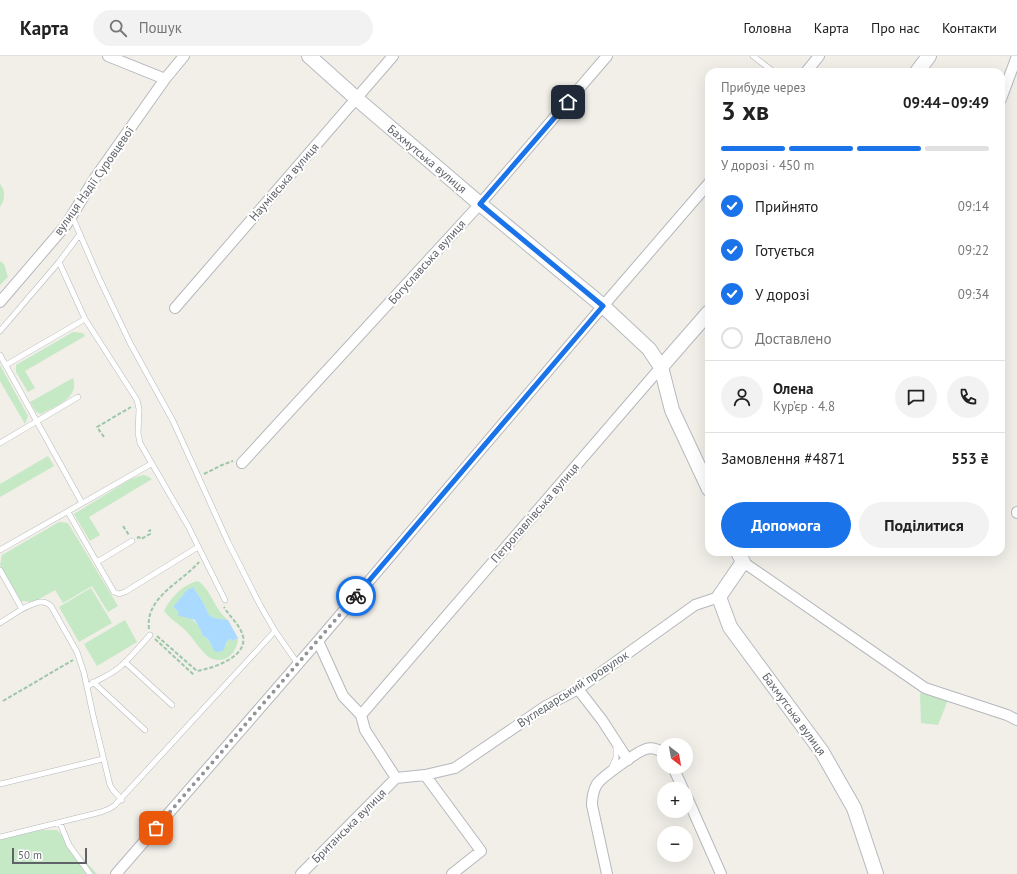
<!DOCTYPE html>
<html lang="uk">
<head>
<meta charset="utf-8">
<style>
  body { margin:0; font-family:"PT Sans",sans-serif; background:#f2f2f2; color:#222; height:100vh; display:flex; flex-direction:column; font-size:15px; white-space:nowrap }
  * { box-sizing:border-box; margin:0 }
  p { font-size:13px; color:#767676 }
  .icon { flex:none; width:22px; height:22px; fill:none; stroke:currentColor; stroke-width:2; stroke-linecap:round; stroke-linejoin:round }
  .map { position:relative; flex:1; overflow:hidden }
  .details { position:absolute; left:705px; top:12px; width:300px; height:488px; display:flex; flex-direction:column; background:#fff; border-radius:12px; box-shadow:0 4px 16px #0002 }
  .details>* { flex:none }
  .needle { width:26px; rotate:149deg }
  .tools { position:absolute; left:657px; top:682px; display:grid; gap:8px }
  .tools a { display:grid; place-items:center; width:36px; height:36px; border-radius:50%; background:#fff; box-shadow:0 4px 16px #0002; font-size:20px }
  .scale { position:absolute; left:12px; bottom:10px; width:75px; box-sizing:border-box; padding-left:4px; border:2px solid #5f6368; border-top:0; font-size:11px; line-height:14px; white-space:nowrap; color:#5f6368; -webkit-text-stroke:3px #fff; paint-order:stroke }
  .pin { position:absolute; display:grid; place-items:center; width:34px; height:34px; color:#fff; margin:-17px; border-radius:8px; box-shadow:0 2px 6px #0006 }
  .courier { position:absolute; display:grid; place-items:center; width:40px; height:40px; margin:-20px; border:3px solid #1a73e8; border-radius:50%; background:#fff; color:#222; box-shadow:0 1px 5px #0007 }
  .head em { font-style:normal; font-weight:700 }
  .head div { display:flex; flex-direction:column-reverse }
  .head { display:flex; align-items:center; justify-content:space-between; height:68px; padding:0 16px }
  h1 { font-size:26px; font-weight:700; line-height:30px }
  .bar { display:grid; grid-template-columns:repeat(4,1fr); gap:6px 4px; align-content:center; height:48px; padding:0 16px }
  .bar i { height:5px; border-radius:3px; background:#e0e0e0 }
  .bar .on { background:#1a73e8 }
  .bar p { grid-column:span 4 }
  .line { display:flex; align-items:center; gap:10px; padding:0 16px; border-top:1px solid #e0e0e0 }
  .line div { flex:1 }
  .round { display:grid; place-items:center; flex:none; width:42px; height:42px; border-radius:21px; background:#f2f2f2 }
  ol { padding:0 16px; list-style:none }
  li { display:flex; align-items:center; gap:12px; height:44px }
  li p { margin-inline-start:auto }
  li .icon { padding:4px; border-radius:50%; background:#1a73e8; color:#fff; stroke-width:4 }
  li:last-child { color:#767676 }
  li i { width:22px; height:22px; border:2px solid #e0e0e0; border-radius:50% }
  .button { display:flex; gap:8px; margin-top:auto; padding:8px 16px }
  .button a { flex:1; height:46px; border-radius:24px; background:#1a73e8; color:#fff; font-size:16px; font-weight:700; line-height:46px; text-align:center }
  .button a+a { background:#f2f2f2; color:#222 }
  header { display:flex; align-items:center; gap:24px; box-sizing:border-box; height:56px; padding:0 20px; background:#fff; border-bottom:1px solid #e0e0e0 }
  header strong { font-size:19px }
  nav { display:flex; gap:22px; margin-inline-start:auto; font-size:14px }
  .search { width:280px; height:36px; background:#f2f2f2; display:flex; align-items:center; gap:10px; box-sizing:border-box; padding:0 14px; border-radius:22px; color:#767676; font-size:15px }
  .map>svg:first-child { display:block }
  .green { fill:#c5e8c5 }
  .water { fill:#aadaff }
  .lines { fill:none; stroke-linecap:round; stroke-linejoin:round }
  .lane-casing { stroke:#b5b8bc; stroke-width:6 }
  .street-casing { stroke:#b5b8bc; stroke-width:12 }
  .secondary-casing { stroke:#b6babf; stroke-width:16 }
  .path { stroke:#9cc7a9; stroke-width:2; stroke-dasharray:4 2; stroke-linecap:butt }
  .lane { stroke:#fff; stroke-width:5 }
  .street { stroke:#fff; stroke-width:10 }
  .secondary { stroke:#fff; stroke-width:14 }
  .done { stroke:#929495; stroke-width:4; stroke-dasharray:0 7.2 }
  .route { stroke:#1a73e8; stroke-width:5 }
  .labels { text-anchor:middle; stroke-width:4; stroke-linejoin:round; paint-order:stroke }
  .street-label { font-size:12px; fill:#5f6368; stroke:#fff }
</style>
</head>
<body>
<header>
<strong>Карта</strong>
<div class="search"><svg class="icon" aria-label="search" viewBox="0 0 24 24"><circle cx="10" cy="10" r="6"/><path d="M15 15l6 6"/></svg>Пошук</div>
<nav><a>Головна</a><a>Карта</a><a>Про нас</a><a>Контакти</a></nav>
</header>
<div class="map">
<svg width="1017" height="818" viewBox="0 0 1017 818">
  <rect width="100%" height="100%" fill="#f1efe8"/>
  <path class="green" d="M0,128c6,7 5,16 0,23z
    M0,205l4,3 4,13 -8,8z
    M73,276l10,1 2,3 -60,35 10,17 -7,4 -12,-20v-7z
    M0,309l28,51 -3,8 -25,-43z
    M73,322c7,20 -18,28 -32,36l-5,-2 -6,-10z
    M48,400l6,10 -54,31v-13z
    M143,419l4,1 5,3 -63,38 11,18 -10,6 -16,-27 57,-35z
    M59,466l9,1 50,83 -10,6 -16,-26 -29,17 -8,-13 -21,12 -13,-1 -21,-36 2,-10z
    M198,525c14,10 16,28 30,39l-14,-2 -5,-3 -6,-13 -10,-15 -6,3 -14,17c11,10 26,11 29,28l6,4 4,8 14,-2 1,-4 3,-2 3,2 5,-3c0,12 -11,26 -25,21 -10,-3 -20,-22 -28,-29 -7,-7 -15,-11 -21,-19 7,-14 18,-26 34,-30z
    M91,532l21,35 -33,19 -20,-35z
    M125,564l12,22 -40,24 -13,-22z
    M920,637l28,7 -10,25 -17,-2z
    M40,774h17l40,44h-97v-36z"/>
  <path class="water" d="M193,531l10,15 6,13 5,3 14,2 10,18 -5,3 -3,-2 -3,2 -4,10 -8,1 -7,-13 -6,-4 -1,-4 -6,-11 -18,-5 2,-3 -6,-5 14,-17z"/>
  <g class="lines">
    <g class="lane-casing">
      <path id="lane" d="M753,0l21,16
        M72,160l27,62 31,65 43,78 55,121 32,63 15,26 23,33
        M59,206l26,57 52,81 2,9 -1,24 2,10 48,83 37,74
        M0,275l59,-69 21,-28
        M0,299l82,148
        M6,309l79,-46
        M0,387l78,-46
        M68,456l46,80 5,2 6,-2 73,-45
        M0,494l151,-86
        M97,506l35,-21
        M0,514l22,39c10,-4 20,-12 29,-3l26,46 7,21 9,42 17,70 3,5 9,10
        M0,567l22,-14
        M125,606l47,43
        M93,626l52,48
        M87,631c11,-8 25,-12 35,-22 10,-9 19,-20 28,-30
        M611,713l5,-11v-12
        M0,728l103,-25
        M60,767l9,22 21,29
        M0,781l101,-25 8,-3 6,-4 160,-174"/>
    </g>
    <g class="street-casing">
      <path id="street" d="M108,0l57,23
        M806,16l13,-16
        M1001,43l16,-43
        M0,246l66,-77 29,-47 70,-99 19,-23
        M175,252l218,-252
        M242,407l238,-259 127,-148
        M1017,457v-1
        M743,506l182,126 82,27 10,5
        M318,585l25,55 18,19 4,15 31,48
        M578,633l24,31 26,40
        M361,659l300,-348
        M673,711l10,22
        M425,719l56,76 -29,23
        M686,739l35,79
        M116,818l202,-233 285,-335 106,-123
        M301,818l95,-96 29,-3 30,-7 91,-62 32,-17 117,-84 24,-8
        M607,818l-15,-69c0,-7 1,-14 5,-21 5,-7 41,-33 49,-35 6,-2 13,1 18,4"/>
    </g>
    <g class="secondary-casing">
      <path id="secondary" d="M309,0l48,43 123,105 123,102 46,43 12,18 11,43 37,79
        M917,16l12,-16
        M661,311l48,-55
        M738,496l5,10 -24,35 11,30 92,125 32,56 22,66"/>
    </g>
    <path class="path" d="M104,381l-7,-10 34,-20
      M204,418l18,-9 11,-4
      M123,470l6,9
      M137,482l2,-1 2,2 9,-5 -1,-3 2,-1
      M149,573c-4,-32 32,-46 50,-67
      M157,580l40,35c17,-3 54,-15 45,-38 -4,-10 -13,-17 -18,-26
      M155,583l39,36
      M3,645l70,-41"/>
    <use href="#lane" class="lane"/>
    <use href="#street" class="street"/>
    <use href="#secondary" class="secondary"/>
  </g>
  <g class="lines">
    <path class="done" d="M156,772l200,-232"/>
    <path class="route" d="M356,540l247,-290 -123,-102 88,-102"/>
  </g>
  <g class="labels">
    <g class="street-label">
      <text transform="translate(427 103) rotate(40)" y="4">Бахмутська вулиця</text>
      <text transform="translate(94 125) rotate(-55)" y="4">вулиця Надії Суровцевої</text>
      <text transform="translate(284 126) rotate(-49)" y="4">Наумівська вулиця</text>
      <text transform="translate(427 206) rotate(-48)" y="4">Богуславська вулиця</text>
      <text transform="translate(535 457) rotate(-49)" y="4">Петропавлівська вулиця</text>
      <text transform="translate(573 633) rotate(-33)" y="4">Вугледарський провулок</text>
      <text transform="translate(794 658) rotate(54)" y="4">Бахмутська вулиця</text>
      <text transform="translate(349 770) rotate(-45)" y="4">Британська вулиця</text>
    </g>
  </g>
</svg>
<div class="tools">
<a><svg class="needle" viewBox="-14 -14 28 28"><path d="M0-13l5 13h-10z" fill="#e53935"/><path d="M0 13l5-13h-10z" fill="#767676"/></svg></a>
<a>+</a>
<a>−</a>
</div>
<div class="scale">50 m</div>
<div class="pin" style="left:156px;top:772px;background:#ea580c"><svg class="icon" aria-label="bag" viewBox="0 0 24 24"><path d="M5 8h14l-1 12H6zM9 8a3 3 0 0 1 6 0"/></svg></div>
<div class="pin" style="left:568px;top:46px;background:#1f2937"><svg class="icon" aria-label="home" viewBox="0 0 24 24"><path d="M3 11l9-7 9 7M6 9v11h12V9"/></svg></div>
<div class="courier" style="left:356px;top:540px"><svg class="icon" aria-label="bike" viewBox="0 0 24 24"><circle cx="6" cy="16" r="4"/><circle cx="18" cy="16" r="4"/><path d="M6 16l4-8h5l3 8M10 8l3 8H6M13 5h3"/></svg></div>
<section class="details">
<div class="head"><div><h1>3 хв</h1><p>Прибуде через</p></div><em>09:44–09:49</em></div>
<div class="bar"><i class="on"></i><i class="on"></i><i class="on"></i><i></i><p>У дорозі · 450 m</p></div>
<ol>
<li><svg class="icon" aria-label="check" viewBox="0 0 24 24"><path d="M5 12l5 5 9-10"/></svg>Прийнято<p>09:14</p></li>
<li><svg class="icon" aria-label="check" viewBox="0 0 24 24"><path d="M5 12l5 5 9-10"/></svg>Готується<p>09:22</p></li>
<li><svg class="icon" aria-label="check" viewBox="0 0 24 24"><path d="M5 12l5 5 9-10"/></svg>У дорозі<p>09:34</p></li>
<li><i></i>Доставлено</li>
</ol>
<div class="line" style="height:72px"><a class="round"><svg class="icon" aria-label="person" viewBox="0 0 24 24"><circle cx="12" cy="8" r="4"/><path d="M4 21q1-7 8-7t8 7"/></svg></a><div><b>Олена</b><p>Кур’єр · 4.8</p></div><a class="round"><svg class="icon" aria-label="chat" viewBox="0 0 24 24"><path d="M4 5h16v11H9l-5 4z"/></svg></a><a class="round"><svg class="icon" aria-label="phone" viewBox="0 0 24 24"><path d="M5 4h4l2 5-3 2q2 4 5 5l2-3 5 2v4C11 20 4 13 5 4z"/></svg></a></div>
<div class="line" style="height:52px"><div>Замовлення #4871</div><b>553 ₴</b></div>
<div class="button"><a>Допомога</a><a>Поділитися</a></div>
</section>
</div>
</body>
</html>
